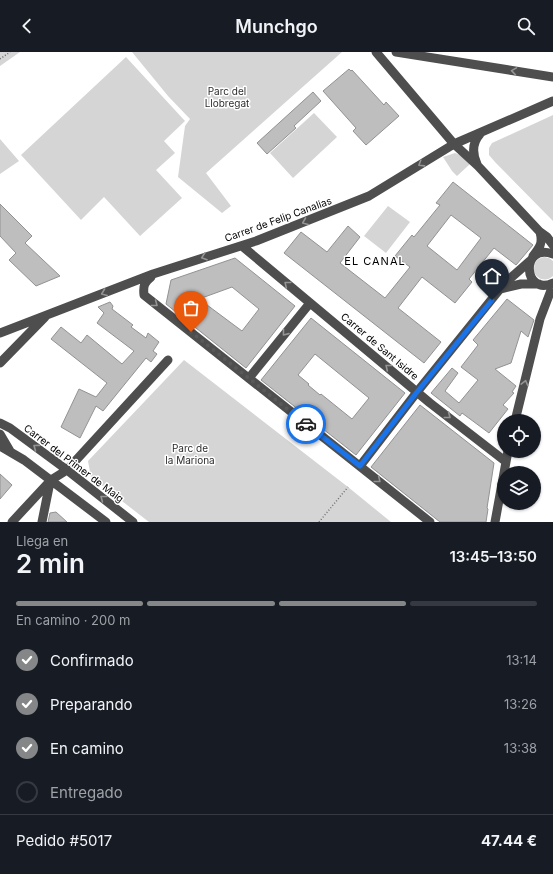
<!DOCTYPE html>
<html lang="es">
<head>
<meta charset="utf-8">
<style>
  body { margin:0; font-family:Inter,sans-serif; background:#242831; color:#f1f3f6; height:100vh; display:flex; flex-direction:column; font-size:15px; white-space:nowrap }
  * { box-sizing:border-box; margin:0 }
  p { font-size:13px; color:#9ea1a6 }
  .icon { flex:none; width:22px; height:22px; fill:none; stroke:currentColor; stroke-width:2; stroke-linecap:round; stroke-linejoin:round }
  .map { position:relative; height:470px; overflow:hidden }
  .side { display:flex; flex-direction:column; background:#171b24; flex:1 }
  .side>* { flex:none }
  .fabs { position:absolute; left:497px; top:362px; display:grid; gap:8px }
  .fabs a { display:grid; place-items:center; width:44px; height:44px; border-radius:50%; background:#171b24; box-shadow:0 1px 3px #0004; font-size:20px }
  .pin { position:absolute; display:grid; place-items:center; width:34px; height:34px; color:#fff; margin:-41px -17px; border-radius:50% 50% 50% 0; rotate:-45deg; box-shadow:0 0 4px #0007 }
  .pin .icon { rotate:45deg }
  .courier { position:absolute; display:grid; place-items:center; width:40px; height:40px; margin:-20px; border:3px solid #1a73e8; border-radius:50%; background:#fff; color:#222; box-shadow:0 1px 5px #0007 }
  .headline em { font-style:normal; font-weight:600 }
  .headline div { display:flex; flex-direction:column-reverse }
  .headline { display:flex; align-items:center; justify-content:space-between; height:68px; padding:0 16px }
  h1 { font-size:26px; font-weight:600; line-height:30px }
  .bar { display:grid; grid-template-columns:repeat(4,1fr); gap:6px 4px; align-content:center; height:48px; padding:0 16px }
  .bar i { height:5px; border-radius:3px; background:#363941 }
  .bar .active { background:#858687 }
  .bar p { grid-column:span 4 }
  .line { display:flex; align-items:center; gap:10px; padding:0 16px; border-top:1px solid #363941 }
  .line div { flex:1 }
  ol { padding:0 16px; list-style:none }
  li { display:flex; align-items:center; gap:12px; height:44px }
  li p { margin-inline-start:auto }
  li .icon { padding:4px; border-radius:50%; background:#858687; color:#fff; stroke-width:4 }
  li:last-child { color:#9ea1a6 }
  li i { width:22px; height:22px; border:2px solid #363941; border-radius:50% }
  header { display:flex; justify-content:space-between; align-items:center; height:52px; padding:0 16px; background:#171b24; font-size:18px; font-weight:600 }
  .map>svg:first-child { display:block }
  .green { fill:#d5d5d5 }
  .building { fill:#bebebe; stroke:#929292; fill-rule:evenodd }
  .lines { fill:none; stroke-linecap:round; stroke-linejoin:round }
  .path { stroke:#707070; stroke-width:1.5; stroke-dasharray:1 2; stroke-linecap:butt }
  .minor { stroke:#4e4e4e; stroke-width:9 }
  .oneway { stroke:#959595 }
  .done { stroke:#595959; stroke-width:4; stroke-dasharray:0 7.2 }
  .route { stroke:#1a73e8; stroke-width:5 }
  .labels { text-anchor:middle; stroke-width:3; stroke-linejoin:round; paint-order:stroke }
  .park-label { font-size:10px; fill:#2c2c2c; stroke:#fff }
  .street-label { font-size:10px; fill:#000; stroke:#fff }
  .neighbourhood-label { font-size:11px; letter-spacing:1px; fill:#000; stroke:#fff }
</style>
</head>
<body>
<header><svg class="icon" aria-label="back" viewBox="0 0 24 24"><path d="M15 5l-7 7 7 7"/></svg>Munchgo<svg class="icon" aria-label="search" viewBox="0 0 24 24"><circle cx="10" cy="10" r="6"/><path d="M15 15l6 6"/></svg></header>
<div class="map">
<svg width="553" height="470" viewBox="0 0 553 470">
  <rect width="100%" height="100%" fill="#fff"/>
  <path class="green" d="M0,0h20l-20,14z
    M132,0h210l-136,121 25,33 -9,7 -44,-36 7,-51 5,-7 -22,-23z
    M126,5l59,64 -21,20 11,12 -19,17 26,28 -42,38 -36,-39 -23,23 -60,-65z
    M314,61l23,24 -44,41 -23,-25z
    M553,63v106l-58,-59 -6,-7v-7l3,-5z
    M0,87l19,22 -19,13z
    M455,101l5,2 10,9 -13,12 -5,-5 -9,-14z
    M388,154l22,16 -24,31 -22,-17z
    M544,205l5,1 4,3v15c-7,6 -15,4 -19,-4 0,-8 1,-13 10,-15z
    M184,308l164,127 43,35h-242l-58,-45 -3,-16z"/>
  <path class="building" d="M349,17l2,2 1,-1 32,35 2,-3 13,14 -33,29 -13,-14 3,-3 -33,-37z
    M313,40l8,9 -27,25 2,2 -29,26 -10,-11z
    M453,130l80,63 -17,20 -22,-17 -25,31 3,3 -17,21 -33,-26 -24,31 43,34 -17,21 -140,-110 17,-21 26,20 21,-26 12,11 -20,26 45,35 25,-31 -15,-11 17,-21 2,2 26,-32 -4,-2zM451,163l30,23 -24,32 -30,-24z
    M0,152l32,32 -7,7 35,33 -24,10 -27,-26 7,-7 -16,-17z
    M235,206l60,48 -49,62 -80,-64 5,-24zM232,235l27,22 -17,22 -43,-32z
    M507,247l27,21 -6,17 -7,-6 -10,32 -16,6 21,17 -4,6 2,1 -11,12 5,4 -19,24 -27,-20 -2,3 -29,-23 21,-25 6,5 -13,18 14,12 19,-23 -17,-13 17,-22 -5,-5z
    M110,250l3,4 -1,3 21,16 -2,2 15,11 2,-5 11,9 -6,9 4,3 -6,8 -5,-4 -43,53 -7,-5 -16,32 -19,-11 18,-38 17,8 11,-14 -56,-44 10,-12 20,16 6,-8 35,29 12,-13 -37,-28 7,-10 -6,-6z
    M311,266l94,75 -49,62 -95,-75zM315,302l54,44 -17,21 -31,-25 -1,1 -12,-10 1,-1 -11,-9z
    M420,353l74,58 -7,45 1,1 -2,13h-46l-69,-55z
    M0,422l12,11 -12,14z
    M56,460l11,10h-19l2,-9z"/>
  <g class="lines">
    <path class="path" d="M0,7l10,-7
      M319,470l29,-35"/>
    <path class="minor" d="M376,0l78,92 24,22 62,66 7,5 6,8
      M396,0l157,25
      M477,112c-5,-11 -5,-21 3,-30
      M242,194l188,157 75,58
      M553,202c-33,-12 -30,43 0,29
      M533,204c7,-9 10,-13 7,-24
      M151,225c-7,6 -8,9 -7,18l286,227
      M500,237l21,-5h18
      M0,281l153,-59 103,-33 113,-45 85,-52 99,-43
      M0,311l45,-46
      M249,326l61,-75
      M515,369l25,-102 13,-34
      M0,371l10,5 57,42 66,52
      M0,382l10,17
      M0,394l24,14 82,62
      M360,414l57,-74 83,-103 6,-7 24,-21
      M12,470l39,-42 16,-10 101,-110
      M42,470l8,-40
      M495,470l13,-71"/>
  </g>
  <defs><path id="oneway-chevron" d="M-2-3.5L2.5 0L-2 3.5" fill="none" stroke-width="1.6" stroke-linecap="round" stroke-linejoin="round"/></defs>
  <g class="oneway">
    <use href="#oneway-chevron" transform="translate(514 19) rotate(-171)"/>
    <use href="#oneway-chevron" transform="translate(421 112) rotate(148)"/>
    <use href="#oneway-chevron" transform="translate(305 170) rotate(158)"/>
    <use href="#oneway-chevron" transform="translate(204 205) rotate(161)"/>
    <use href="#oneway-chevron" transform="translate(287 232) rotate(-141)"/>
    <use href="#oneway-chevron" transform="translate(104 241) rotate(159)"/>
    <use href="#oneway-chevron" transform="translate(155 252) rotate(38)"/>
    <use href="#oneway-chevron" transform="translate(285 281) rotate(129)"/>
    <use href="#oneway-chevron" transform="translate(388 315) rotate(-141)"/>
    <use href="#oneway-chevron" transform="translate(525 331) rotate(-76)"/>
    <use href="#oneway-chevron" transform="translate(448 364) rotate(38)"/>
    <use href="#oneway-chevron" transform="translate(36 395) rotate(-143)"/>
    <use href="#oneway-chevron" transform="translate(378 428) rotate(39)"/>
    <use href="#oneway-chevron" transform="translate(103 446) rotate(-142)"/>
  </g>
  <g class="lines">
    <path class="done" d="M191,280l115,92"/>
    <path class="route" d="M306,372l54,42 57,-74 75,-92"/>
  </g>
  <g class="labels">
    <g class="park-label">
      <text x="227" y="43">Parc del<tspan x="227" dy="12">Llobregat</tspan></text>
      <text x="190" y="400">Parc de<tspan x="190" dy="12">la Mariona</tspan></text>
    </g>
    <g class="street-label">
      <text transform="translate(278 167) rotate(-20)" y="4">Carrer de Felip Canalias</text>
      <text transform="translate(380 294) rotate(40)" y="4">Carrer de Sant Isidre</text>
      <text transform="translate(74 411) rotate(37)" y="4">Carrer del Primer de Maig</text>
    </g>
    <g class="neighbourhood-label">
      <text x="375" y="213">EL CANAL</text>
    </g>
  </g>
</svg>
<div class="fabs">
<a><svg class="icon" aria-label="locate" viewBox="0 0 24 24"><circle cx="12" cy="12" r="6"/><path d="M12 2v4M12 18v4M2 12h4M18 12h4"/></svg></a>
<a><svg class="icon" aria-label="layers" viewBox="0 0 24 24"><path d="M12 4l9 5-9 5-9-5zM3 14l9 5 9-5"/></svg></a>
</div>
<div class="pin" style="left:191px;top:280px;background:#ea580c"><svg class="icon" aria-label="bag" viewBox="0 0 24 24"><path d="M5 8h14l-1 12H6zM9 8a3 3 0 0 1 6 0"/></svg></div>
<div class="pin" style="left:492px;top:248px;background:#1f2937"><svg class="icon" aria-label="home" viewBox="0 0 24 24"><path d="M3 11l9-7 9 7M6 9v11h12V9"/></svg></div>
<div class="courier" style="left:306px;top:372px"><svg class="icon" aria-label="car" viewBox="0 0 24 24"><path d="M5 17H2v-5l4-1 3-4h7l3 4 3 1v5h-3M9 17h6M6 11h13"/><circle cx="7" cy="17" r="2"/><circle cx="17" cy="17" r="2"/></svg></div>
</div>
<section class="side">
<div class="headline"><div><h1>2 min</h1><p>Llega en</p></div><em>13:45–13:50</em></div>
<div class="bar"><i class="active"></i><i class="active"></i><i class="active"></i><i></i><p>En camino · 200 m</p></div>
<ol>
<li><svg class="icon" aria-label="check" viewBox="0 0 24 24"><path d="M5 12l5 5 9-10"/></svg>Confirmado<p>13:14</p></li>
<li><svg class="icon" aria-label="check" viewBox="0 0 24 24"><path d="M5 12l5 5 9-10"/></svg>Preparando<p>13:26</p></li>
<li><svg class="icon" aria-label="check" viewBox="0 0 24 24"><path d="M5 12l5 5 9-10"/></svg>En camino<p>13:38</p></li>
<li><i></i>Entregado</li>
</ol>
<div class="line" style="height:52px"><div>Pedido #5017</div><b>47.44 €</b></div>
</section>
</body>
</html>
